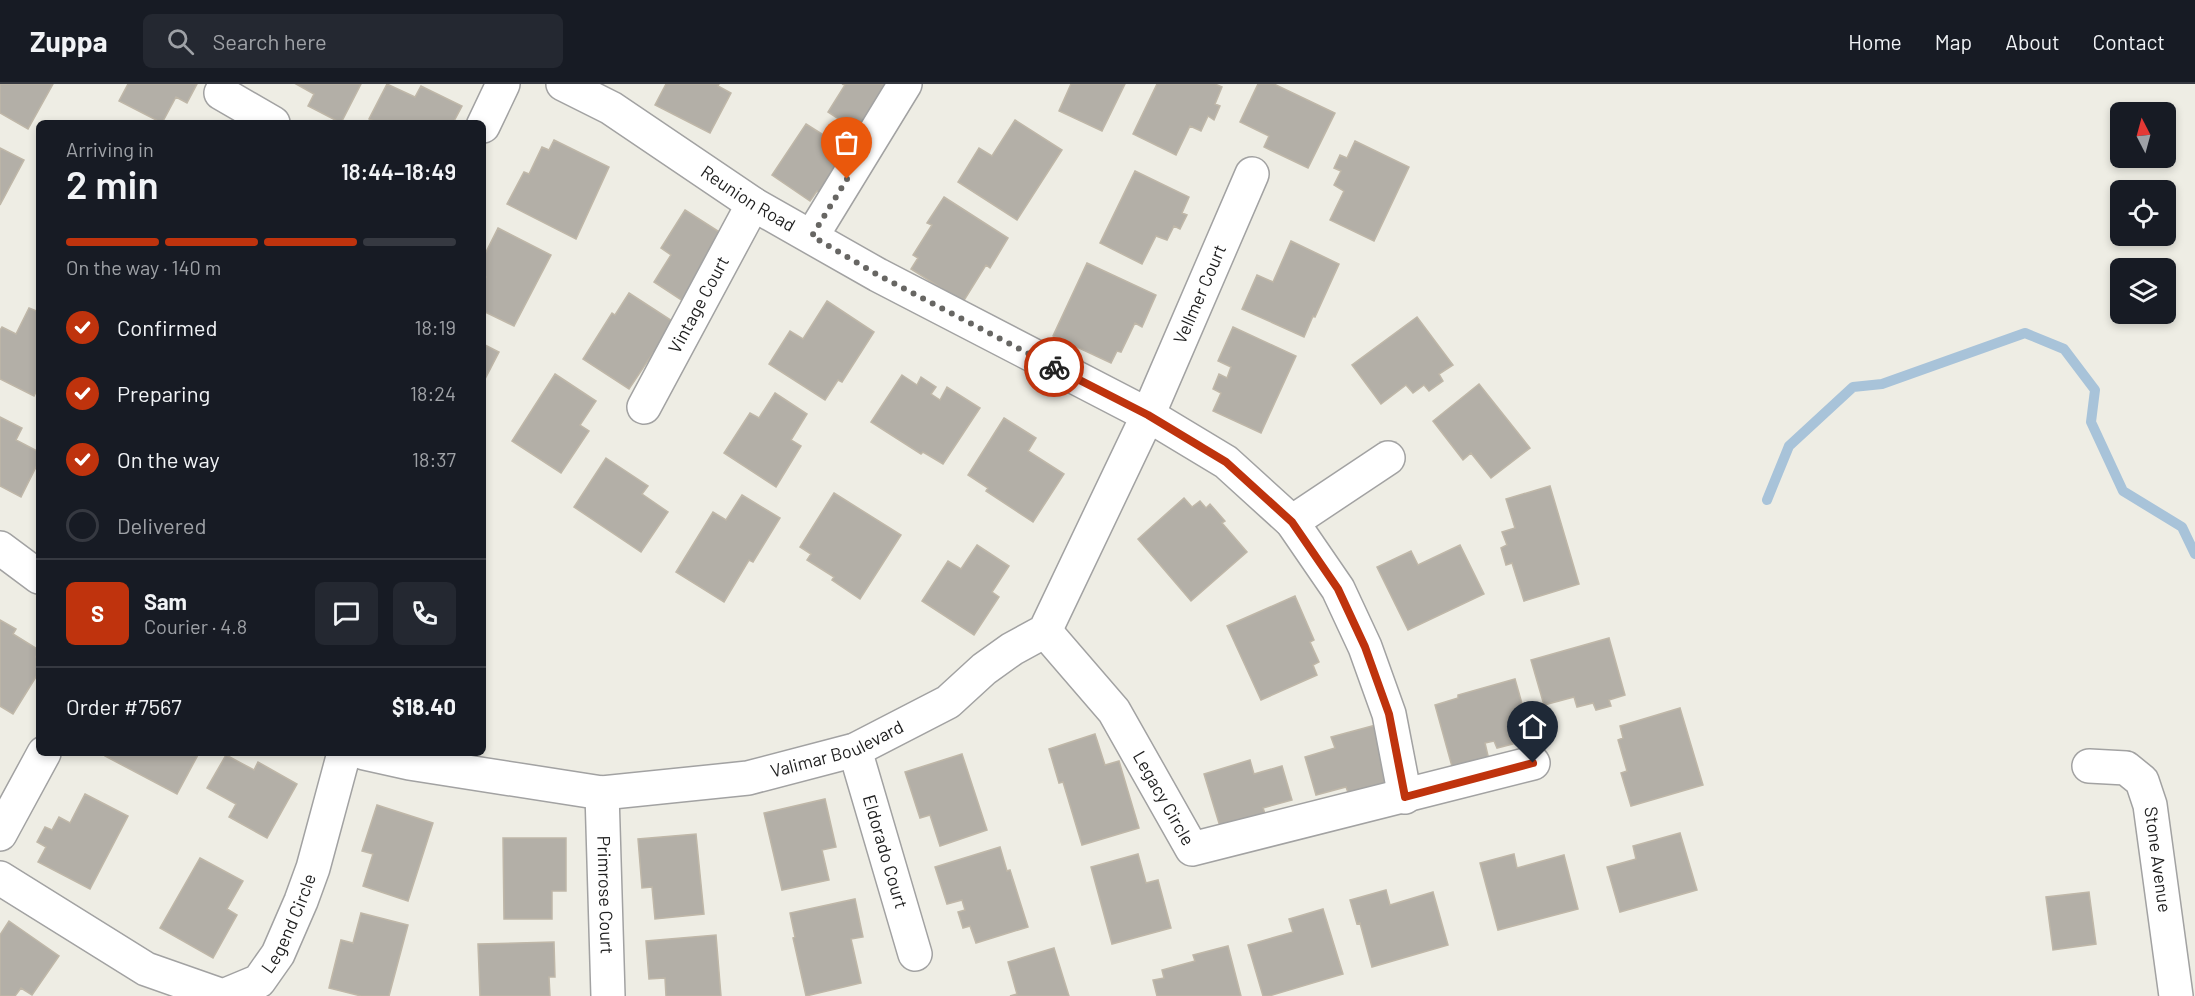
<!DOCTYPE html>
<html lang="en">
<head>
<meta charset="utf-8">
<style>
  body { margin:0; font-family:Barlow,sans-serif; background:#242831; color:#f1f3f6; height:100vh; display:flex; flex-direction:column; font-size:22px; white-space:nowrap }
  * { box-sizing:border-box; margin:0 }
  p { font-size:20px; color:#9ea1a6 }
  .icon { flex:none; width:33px; height:33px; fill:none; stroke:currentColor; stroke-width:2; stroke-linecap:round; stroke-linejoin:round }
  .map { position:relative; flex:1; overflow:hidden }
  .details { position:absolute; left:36px; top:36px; width:450px; height:636px; display:flex; flex-direction:column; background:#171b24; border-radius:9px; box-shadow:0 3px 9px #0003 }
  .details>* { flex:none }
  .needle { width:39px; rotate:354deg }
  .controls { position:absolute; left:2110px; top:18px; display:grid; gap:12px }
  .controls a { display:grid; place-items:center; width:66px; height:66px; border-radius:9px; background:#171b24; box-shadow:0 3px 9px #0003; font-size:30px }
  .pin { position:absolute; display:grid; place-items:center; width:51px; height:51px; color:#fff; margin:-62px -26px; border-radius:50% 50% 50% 0; rotate:-45deg; box-shadow:0 0 6px #0007 }
  .pin .icon { rotate:45deg }
  .courier { position:absolute; display:grid; place-items:center; width:60px; height:60px; margin:-30px; border:4px solid #bf330d; border-radius:50%; background:#fff; color:#222; box-shadow:0 2px 8px #0007 }
  .head em { font-style:normal; font-weight:600 }
  .head div { display:flex; flex-direction:column-reverse }
  .head { display:flex; align-items:center; justify-content:space-between; height:102px; padding:0 30px }
  h1 { font-size:39px; font-weight:600; line-height:45px }
  .bar { display:grid; grid-template-columns:repeat(4,1fr); gap:9px 6px; align-content:center; height:72px; padding:0 30px }
  .bar i { height:8px; border-radius:4px; background:#363941 }
  .bar .active { background:#bf330d }
  .bar p { grid-column:span 4 }
  .line { display:flex; align-items:center; gap:15px; padding:0 30px; border-top:2px solid #363941 }
  .line div { flex:1 }
  .round { display:grid; place-items:center; flex:none; width:63px; height:63px; border-radius:9px; background:#242831 }
  ol { padding:0 30px; list-style:none }
  li { display:flex; align-items:center; gap:18px; height:66px }
  li p { margin-inline-start:auto }
  li .icon { padding:6px; border-radius:50%; background:#bf330d; color:#fff; stroke-width:4 }
  li:last-child { color:#9ea1a6 }
  li i { width:33px; height:33px; border:3px solid #363941; border-radius:50% }
  header { display:flex; align-items:center; gap:36px; box-sizing:border-box; height:84px; padding:0 30px; background:#171b24; border-bottom:2px solid #363941 }
  header strong { font-size:28px }
  nav { display:flex; gap:33px; margin-inline-start:auto; font-size:21px }
  .search { width:420px; height:54px; background:#242831; display:flex; align-items:center; gap:15px; box-sizing:border-box; padding:0 21px; border-radius:9px; color:#9ea1a6; font-size:22px }
  .map>svg:first-child { display:block }
  .lines { fill:none; stroke-linecap:round; stroke-linejoin:round }
  .stream { stroke:#a8c3d9; stroke-width:10 }
  .building { fill:#b3afa7; stroke:#bfb7a8; stroke-width:1.5 }
  .street-casing { stroke:#a2a2a2; stroke-width:36 }
  .street { stroke:#fff; stroke-width:33 }
  .done { stroke:#676663; stroke-width:6; stroke-dasharray:0 10.8 }
  .route { stroke:#bf330d; stroke-width:8 }
  .labels { text-anchor:middle; stroke-width:4.5; stroke-linejoin:round; paint-order:stroke }
  .street-label { font-size:18px; fill:#1e1e1e; stroke:#fff }
</style>
</head>
<body>
<header>
<strong>Zuppa</strong>
<div class="search"><svg class="icon" aria-label="search" viewBox="0 0 24 24"><circle cx="10" cy="10" r="6"/><path d="M15 15l6 6"/></svg>Search here</div>
<nav><a>Home</a><a>Map</a><a>About</a><a>Contact</a></nav>
</header>
<div class="map">
<svg width="2195" height="912" viewBox="0 0 2195 912">
  <rect width="100%" height="100%" fill="#eeede4"/>
  <g class="lines">
    <path class="stream" d="M1767,416l22,-54 64,-59 29,-3 143,-51 39,16 31,41 -4,32 32,69 59,36 13,27"/>
  </g>
  <path class="building" d="M0,0h53l-25,45 -28,-16z
    M128,0h69l-10,19 -11,-6 -14,26 -43,-22z
    M296,0h65l-20,39 -33,-17 6,-12z
    M387,0l28,13 6,-11 41,20 -9,17h-75l-9,-4z
    M666,0h53l-1,2 13,7 -21,40 -55,-28z
    M842,0h60l-42,49 -32,-21 17,-27z
    M1071,0h54l-23,47 -43,-20z
    M1157,0h58l7,3 -7,17 5,2 -6,14 -6,-4 -7,15 -11,-5 -14,29 -43,-21z
    M1258,0h16l61,29 -27,55 -44,-21 5,-11 -29,-14z
    M1015,36l47,30 -45,70 -59,-38 21,-34 13,8z
    M806,40l41,26 -4,59 -26,-18 -7,10 -38,-26z
    M554,56l55,27 -33,72 -69,-35 17,-32 5,2 13,-27 7,3z
    M1355,57l54,26 -35,74 -44,-21 14,-29 -10,-6 7,-14 -7,-3 6,-13 7,3z
    M0,64l24,12 -24,45z
    M1135,87l54,26 -7,16 5,2 -7,14 -6,-3 -7,14 -11,-4 -14,28 -42,-21z
    M944,113l64,41 -18,30 -4,-3 -23,37 -52,-33 7,-11 -5,-3 19,-30 -5,-2z
    M685,126l50,32 -49,61 -32,-21 17,-27 -10,-7z
    M498,144l53,27 -37,71 -31,-15v-28l3,-6 -3,-1v-18z
    M1291,157l48,23 -24,53 -2,-1 -9,21 -62,-28 15,-34 16,7z
    M1087,179l69,32 -14,32 -7,-4 -14,29 -4,-1 -6,12 -58,-27z
    M629,209l57,37 -20,31 -13,-8 -24,36 -46,-30 29,-46 3,2z
    M827,217l47,31 -32,50 -4,-2 -13,20 -56,-36 21,-33 13,8z
    M29,224l10,4v74l-5,10 -34,-17v-49l2,-3 14,7z
    M1417,233l36,48 -14,9 4,7 -14,10 -5,-6 -11,8 -7,-8 -25,19 -29,-39z
    M1233,243l63,29 -35,77 -48,-22 8,-18 -8,-4 6,-15 8,4 4,-11 -13,-6z
    M483,260l16,8 -16,31z
    M555,290l41,27 -16,24 9,6 -28,42 -49,-32z
    M902,291l15,10 4,-8 15,10 -5,7 9,6 7,-13 33,21 -37,56 -20,-12 -2,2 -50,-32z
    M1479,300l51,64 -39,30 -20,-25 -8,7 -30,-39z
    M775,309l32,21 -16,26 10,6 -25,41 -52,-34 26,-40 9,5z
    M0,333l22,11 -6,12 23,12v9l-18,36 -21,-11z
    M1004,334l32,20 -8,13 36,23 -31,48 -47,-31 2,-3 -20,-13z
    M606,374l42,28 -6,8 26,18 -27,40 -67,-45z
    M1550,402l29,98 -55,17 -12,-38 -6,2 -5,-17 6,-3 -5,-13 13,-4 -9,-29z
    M834,409l67,42 -41,64 -28,-19 2,-3 -27,-17 4,-6 -11,-7z
    M742,411l38,23 -27,44 -4,-2 -25,42 -48,-30 37,-60 13,8z
    M1184,414l8,9 8,-6 6,7 4,-4 15,17 -3,2 25,29 -56,49 -53,-62z
    M977,461l32,21 -17,26 7,5 -25,38 -52,-34 26,-40 13,8z
    M1460,461l24,49 -76,36 -31,-63 34,-16 7,14z
    M1295,512l19,44 -4,2 9,20 -6,3 4,10 -56,25 -34,-74z
    M0,536l16,9 -3,5 26,16 -3,7 3,2v13l-26,42 -13,-8z
    M1609,554l16,57 -16,5 2,6 -15,4 -3,-7 -16,4 -3,-10 -30,8 -13,-45z
    M1515,595l15,53 -19,5 2,7 -16,4 -3,-7 -9,2 4,17 -36,10 -18,-65 23,-7v-3z
    M1680,624l23,77 -72,21 -10,-33 6,-2 -9,-31 5,-2 -3,-12z
    M1376,641l16,57 -43,13 -3,-8 -30,8 -11,-38 30,-9 -4,-11z
    M1095,650l10,31 14,-4 20,67 -57,17 -19,-63 -4,1 -10,-34z
    M107,669h92l-22,41 -72,-38z
    M962,670l25,76 -47,16 -10,-31 -10,3 -15,-46z
    M226,671l28,15 4,-8 39,22 -30,54 -38,-21 7,-13 -29,-16z
    M1250,676l4,14 28,-8 10,34 -29,8 4,11 -45,14 -18,-59z
    M85,710l43,22 -38,73 -52,-27 8,-15 -9,-5 8,-15 7,3 7,-13 11,6z
    M825,715l11,48 -14,3 7,30 -47,10 -18,-77z
    M377,721l56,18 -25,78 -45,-15 10,-32 -11,-3z
    M1680,749l17,57 -77,22 -13,-45 29,-8 -3,-13z
    M696,750l8,80 -49,5 -3,-32 -10,1 -4,-49z
    M503,754h63v53h-14v28h-48z
    M1000,763l7,24 3,-1 18,57 -52,16 -6,-17 -7,2 -5,-16 7,-2 -3,-10 -15,4 -12,-37z
    M1138,770l8,29 12,-3 13,48 -59,16 -21,-77z
    M1514,770l3,14 47,-13 14,54 -80,21 -18,-67z
    M200,774l43,23 -16,28 10,6 -24,43 -53,-30z
    M1386,806l4,15 43,-13 15,53 -76,22 -12,-44 -3,1 -7,-24z
    M2089,808l7,52 -43,6 -7,-53z
    M855,815l8,38 -12,2 10,44 -55,13 -13,-58 2,-1 -5,-24z
    M1323,825l20,65 -74,22h-6l-15,-51 45,-13 -4,-13z
    M361,829l47,12 -19,71h-28l-32,-8 12,-48 12,3z
    M9,837l50,35 -27,39 -11,-7 -6,8h-15v-61z
    M716,851l5,61h-55l-1,-18 -16,1 -3,-38z
    M554,858l1,35h-6l1,19h-70l-2,-52z
    M1228,862l13,50h-84l-4,-16 11,-2 -2,-8 33,-9 -2,-6z
    M1054,864l15,48h-59l7,-2 -9,-32z"/>
  <g class="lines">
    <g class="street-casing">
      <g id="street">
        <path id="s1" d="M563,0l48,24 142,96 125,71 270,140 78,47 66,60 46,67 27,58 24,67 16,83"/>
        <path d="M221,9l52,30"/>
        <path d="M483,42l20,-42"/>
        <path d="M812,152l93,-152"/>
        <path id="s2" d="M644,323l109,-203"/>
        <path d="M1292,438l96,-64"/>
        <path d="M0,464l39,29"/>
        <path id="s3" d="M1045,547l69,80 78,138 341,-86"/>
        <path id="s4" d="M855,666l60,204"/>
        <path id="s5" d="M364,669l45,10 193,30 146,-15 107,-28 93,-48 36,-33 28,-20 33,-18 103,-216 104,-241"/>
        <path id="s6" d="M2089,682l37,2 16,13 8,24 26,191"/>
        <path id="s7" d="M602,709l6,203"/>
        <path d="M0,750l44,-81"/>
        <path id="s8" d="M0,794l146,91 77,27 36,-15 19,-27 23,-53 12,-33 31,-115"/>
      </g>
    </g>
    <use href="#street" class="street"/>
  </g>
  <g class="lines">
    <path class="done" d="M847,95l-35,57 66,39 176,92"/>
    <path class="route" d="M1054,283l94,48 78,47 66,60 46,67 27,58 24,67 16,83 128,-34"/>
  </g>
  <g class="labels">
    <g class="street-label">
      <text dy="6" stroke="none"><textPath href="#s1" startOffset="218">Reunion Road</textPath></text>
      <text dy="6" stroke="none"><textPath href="#s5" startOffset="1095">Vellmer Court</textPath></text>
      <text dy="6" stroke="none"><textPath href="#s2" startOffset="116">Vintage Court</textPath></text>
      <text dy="6" stroke="none"><textPath href="#s5" startOffset="482">Valimar Boulevard</textPath></text>
      <text dy="6" stroke="none"><textPath href="#s3" startOffset="206">Legacy Circle</textPath></text>
      <text dy="6" stroke="none"><textPath href="#s4" startOffset="106">Eldorado Court</textPath></text>
      <text dy="6" stroke="none"><textPath href="#s6" startOffset="138">Stone Avenue</textPath></text>
      <text dy="6" stroke="none"><textPath href="#s7" startOffset="102">Primrose Court</textPath></text>
      <text dy="6" stroke="none"><textPath href="#s8" startOffset="358">Legend Circle</textPath></text>
    </g>
  </g>
</svg>
<div class="controls">
<a><svg class="needle" viewBox="-14 -14 28 28"><path d="M0-13l5 13h-10z" fill="#e53935"/><path d="M0 13l5-13h-10z" fill="#9ea1a6"/></svg></a>
<a><svg class="icon" aria-label="locate" viewBox="0 0 24 24"><circle cx="12" cy="12" r="6"/><path d="M12 2v4M12 18v4M2 12h4M18 12h4"/></svg></a>
<a><svg class="icon" aria-label="layers" viewBox="0 0 24 24"><path d="M12 4l9 5-9 5-9-5zM3 14l9 5 9-5"/></svg></a>
</div>
<div class="pin" style="left:847px;top:95px;background:#ea580c"><svg class="icon" aria-label="bag" viewBox="0 0 24 24"><path d="M5 8h14l-1 12H6zM9 8a3 3 0 0 1 6 0"/></svg></div>
<div class="pin" style="left:1533px;top:679px;background:#1f2937"><svg class="icon" aria-label="home" viewBox="0 0 24 24"><path d="M3 11l9-7 9 7M6 9v11h12V9"/></svg></div>
<div class="courier" style="left:1054px;top:283px"><svg class="icon" aria-label="bike" viewBox="0 0 24 24"><circle cx="6" cy="16" r="4"/><circle cx="18" cy="16" r="4"/><path d="M6 16l4-8h5l3 8M10 8l3 8H6M13 5h3"/></svg></div>
<section class="details">
<div class="head"><div><h1>2 min</h1><p>Arriving in</p></div><em>18:44–18:49</em></div>
<div class="bar"><i class="active"></i><i class="active"></i><i class="active"></i><i></i><p>On the way · 140 m</p></div>
<ol>
<li><svg class="icon" aria-label="check" viewBox="0 0 24 24"><path d="M5 12l5 5 9-10"/></svg>Confirmed<p>18:19</p></li>
<li><svg class="icon" aria-label="check" viewBox="0 0 24 24"><path d="M5 12l5 5 9-10"/></svg>Preparing<p>18:24</p></li>
<li><svg class="icon" aria-label="check" viewBox="0 0 24 24"><path d="M5 12l5 5 9-10"/></svg>On the way<p>18:37</p></li>
<li><i></i>Delivered</li>
</ol>
<div class="line" style="height:108px"><b class="round" style="background:#bf330d;color:#fff">S</b><div><b>Sam</b><p>Courier · 4.8</p></div><a class="round"><svg class="icon" aria-label="chat" viewBox="0 0 24 24"><path d="M4 5h16v11H9l-5 4z"/></svg></a><a class="round"><svg class="icon" aria-label="phone" viewBox="0 0 24 24"><path d="M5 4h4l2 5-3 2q2 4 5 5l2-3 5 2v4C11 20 4 13 5 4z"/></svg></a></div>
<div class="line" style="height:78px"><div>Order #7567</div><b>$18.40</b></div>
</section>
</div>
</body>
</html>
